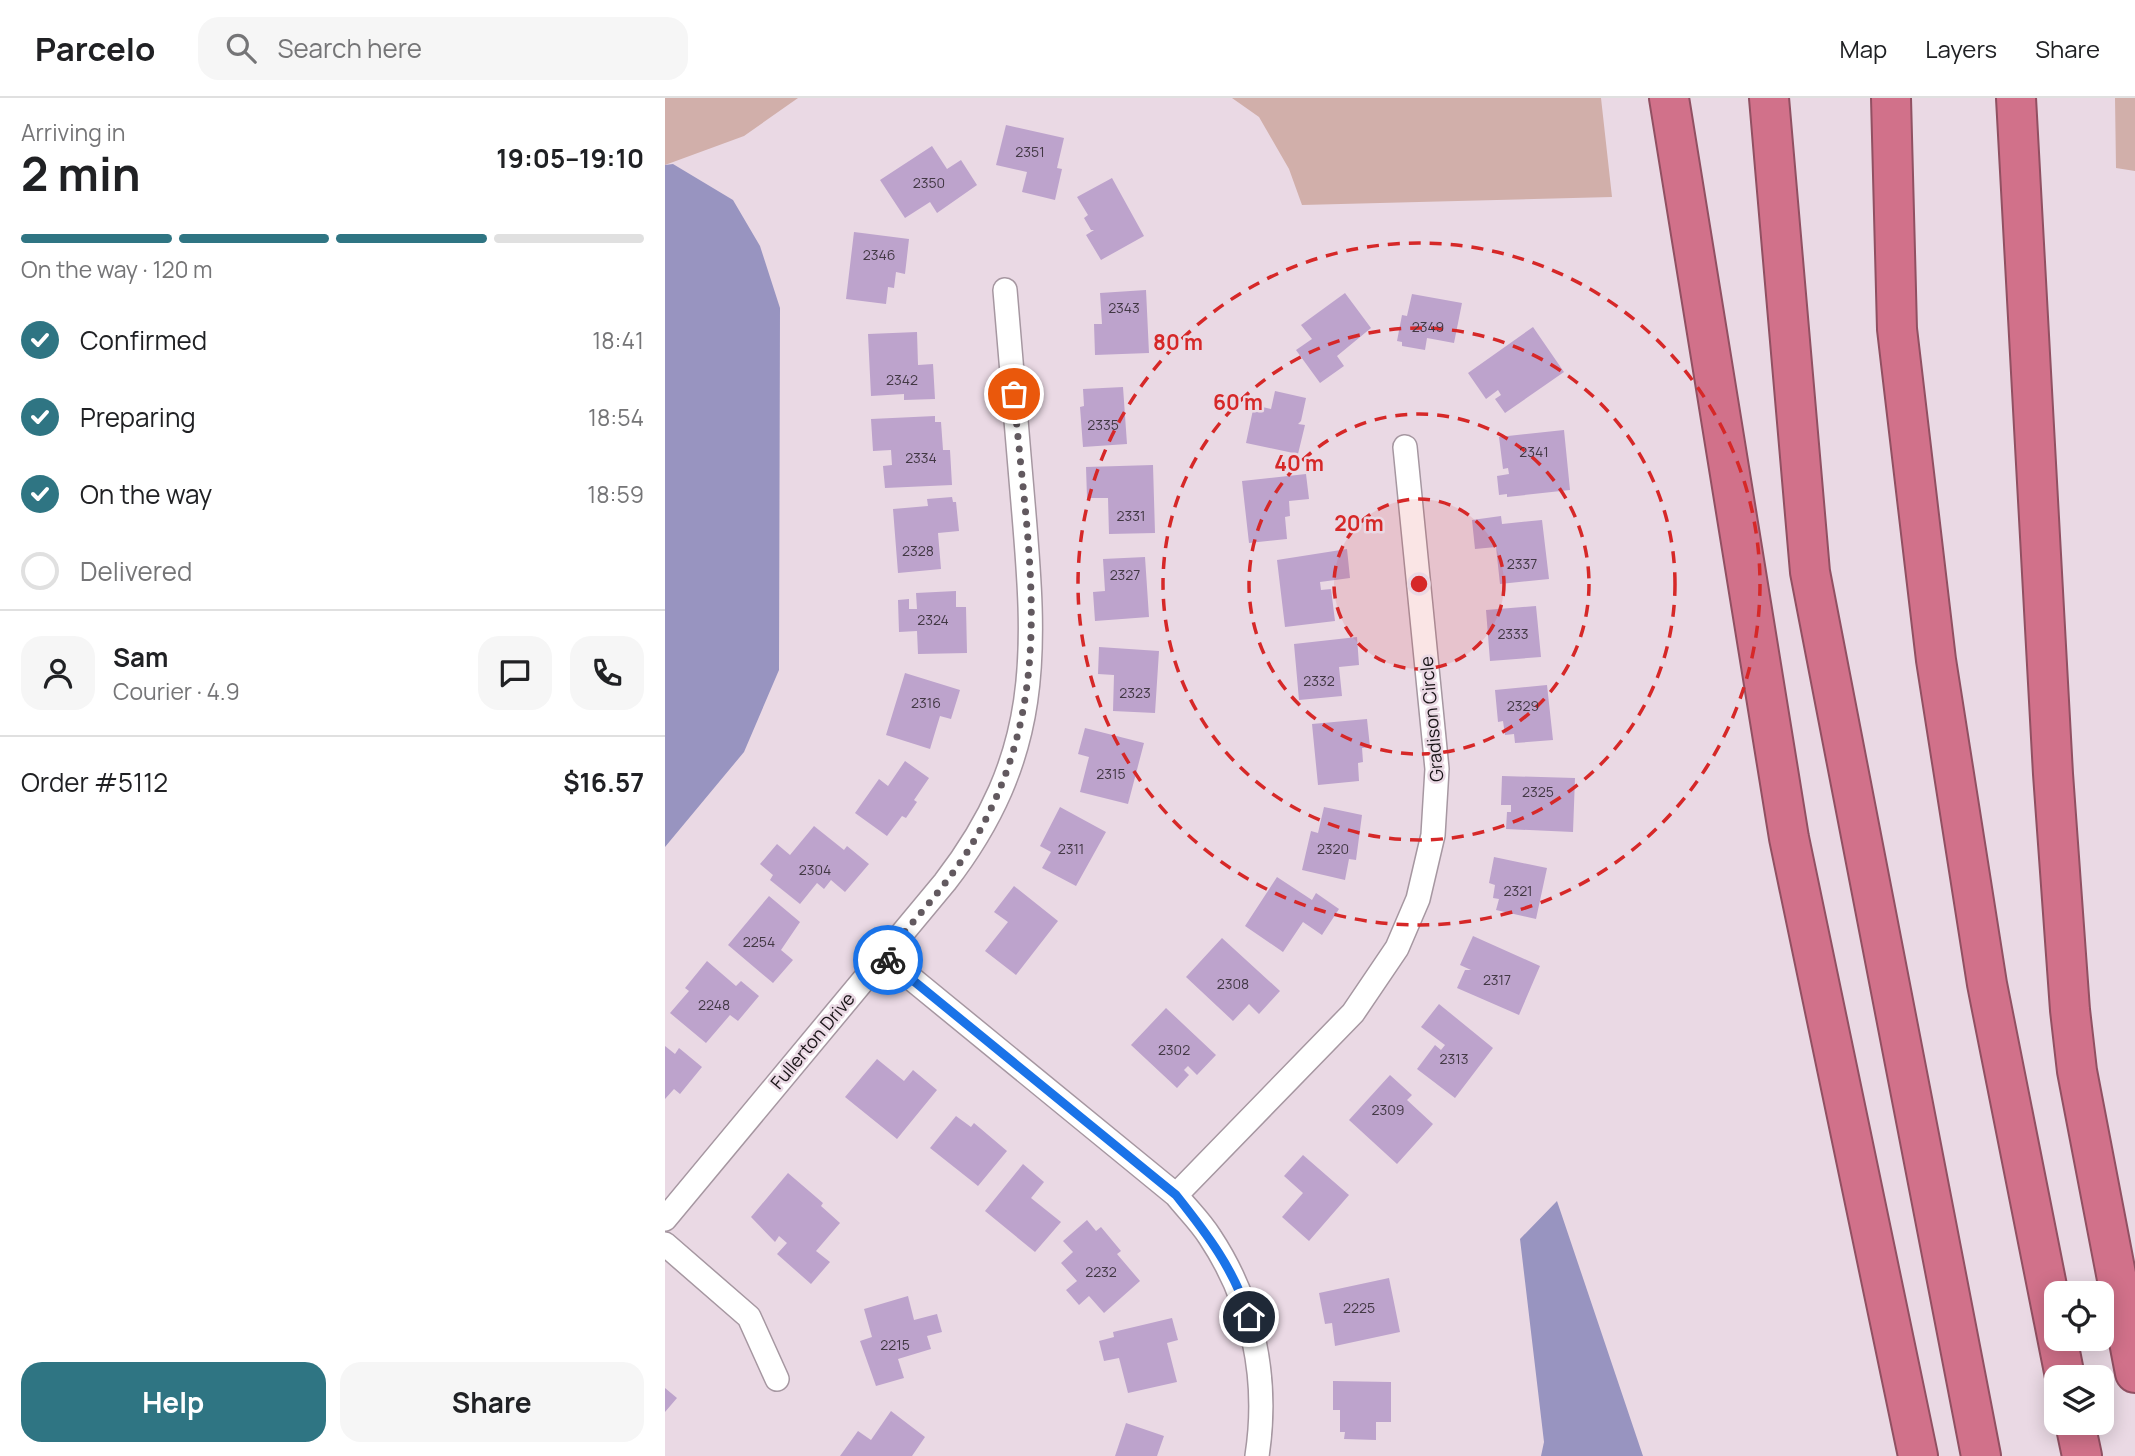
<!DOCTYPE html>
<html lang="en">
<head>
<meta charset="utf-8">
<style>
  body { margin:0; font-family:Manrope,sans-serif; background:#f6f6f6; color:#202124; height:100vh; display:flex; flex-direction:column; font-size:26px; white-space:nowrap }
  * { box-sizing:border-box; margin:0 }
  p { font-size:23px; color:#757577 }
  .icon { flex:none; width:38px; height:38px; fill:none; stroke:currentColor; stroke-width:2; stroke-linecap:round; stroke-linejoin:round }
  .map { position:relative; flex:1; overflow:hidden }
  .details { display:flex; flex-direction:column; background:#fff; width:665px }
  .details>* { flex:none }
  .buttons { position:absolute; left:1379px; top:1183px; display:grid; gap:14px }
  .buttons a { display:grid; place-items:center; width:70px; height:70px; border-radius:14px; background:#fff; box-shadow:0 4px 18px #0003; font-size:35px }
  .pin { position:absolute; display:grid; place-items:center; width:60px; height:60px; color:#fff; margin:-30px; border:4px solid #fff; border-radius:50%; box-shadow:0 2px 7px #0007 }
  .courier { position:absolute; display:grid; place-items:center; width:70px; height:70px; margin:-35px; border:5px solid #1a73e8; border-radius:50%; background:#fff; color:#222; box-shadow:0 2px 9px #0007 }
  .headline em { font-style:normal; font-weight:700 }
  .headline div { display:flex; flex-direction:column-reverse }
  .headline { display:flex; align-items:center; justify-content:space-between; height:119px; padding:0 21px }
  h1 { font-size:46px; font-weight:700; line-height:52px }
  .bar { display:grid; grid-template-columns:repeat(4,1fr); gap:10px 7px; align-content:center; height:84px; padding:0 21px }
  .bar i { height:9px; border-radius:5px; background:#e0e0e0 }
  .bar .selected { background:#2f7583 }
  .bar p { grid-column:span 4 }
  .line { display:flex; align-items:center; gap:18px; padding:0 21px; border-top:2px solid #e0e0e0 }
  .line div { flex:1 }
  .round { display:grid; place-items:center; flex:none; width:74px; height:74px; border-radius:21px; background:#f6f6f6 }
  ol { padding:0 21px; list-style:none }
  li { display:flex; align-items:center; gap:21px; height:77px }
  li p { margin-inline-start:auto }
  li .icon { padding:7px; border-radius:50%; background:#2f7583; color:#fff; stroke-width:4 }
  li:last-child { color:#757577 }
  li i { width:38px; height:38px; border:4px solid #e0e0e0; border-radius:50% }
  .primary-button { display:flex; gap:14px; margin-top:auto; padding:14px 21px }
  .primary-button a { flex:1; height:80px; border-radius:21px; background:#2f7583; color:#fff; font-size:28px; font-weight:700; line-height:80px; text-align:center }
  .primary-button a+a { background:#f6f6f6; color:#202124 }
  header { display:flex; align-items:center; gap:42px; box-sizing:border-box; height:98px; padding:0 35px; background:#fff; border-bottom:2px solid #e0e0e0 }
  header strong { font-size:33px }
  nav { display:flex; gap:38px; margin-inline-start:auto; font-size:24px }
  .search { width:490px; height:63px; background:#f6f6f6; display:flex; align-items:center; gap:18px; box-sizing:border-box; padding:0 24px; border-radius:21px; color:#757577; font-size:26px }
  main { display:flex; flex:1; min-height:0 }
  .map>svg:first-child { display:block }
  .green { fill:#d1afaa }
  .water { fill:#9894c0 }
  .building { fill:#bda3cc }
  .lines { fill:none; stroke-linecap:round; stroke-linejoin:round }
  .street-casing { stroke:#a697a1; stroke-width:26 }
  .highway-casing { stroke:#915062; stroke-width:42 }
  .street { stroke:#fff; stroke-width:23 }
  .highway { stroke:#d1718a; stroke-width:38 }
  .done { stroke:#62595f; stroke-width:7; stroke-dasharray:0 12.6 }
  .route { stroke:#1a73e8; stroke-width:9 }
  .ring { fill:none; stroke:#d62828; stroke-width:3.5; stroke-dasharray:12 9 }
  .labels { text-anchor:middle; stroke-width:5; stroke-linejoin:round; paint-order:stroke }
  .number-label { font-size:14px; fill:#423844 }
  .street-label { font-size:18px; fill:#191417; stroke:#ead9e4 }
  .centre { fill:#d62828; stroke:#ead9e4; stroke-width:3.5 }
  .ring-label { font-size:21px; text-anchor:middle; font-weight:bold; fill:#d62828; stroke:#ead9e4; stroke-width:5; stroke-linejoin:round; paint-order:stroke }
</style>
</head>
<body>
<header>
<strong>Parcelo</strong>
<div class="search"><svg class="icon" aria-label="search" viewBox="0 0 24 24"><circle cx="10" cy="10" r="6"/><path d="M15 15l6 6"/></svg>Search here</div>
<nav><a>Map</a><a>Layers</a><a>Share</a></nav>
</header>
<main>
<section class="details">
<div class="headline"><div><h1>2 min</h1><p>Arriving in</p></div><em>19:05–19:10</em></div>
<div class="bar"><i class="selected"></i><i class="selected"></i><i class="selected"></i><i></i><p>On the way · 120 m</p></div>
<ol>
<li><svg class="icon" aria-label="check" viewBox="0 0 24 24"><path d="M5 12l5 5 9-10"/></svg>Confirmed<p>18:41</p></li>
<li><svg class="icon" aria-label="check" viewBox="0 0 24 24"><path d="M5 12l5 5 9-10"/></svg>Preparing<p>18:54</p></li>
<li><svg class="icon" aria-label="check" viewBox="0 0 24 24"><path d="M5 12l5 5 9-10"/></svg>On the way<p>18:59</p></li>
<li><i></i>Delivered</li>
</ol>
<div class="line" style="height:126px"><a class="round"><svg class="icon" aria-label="person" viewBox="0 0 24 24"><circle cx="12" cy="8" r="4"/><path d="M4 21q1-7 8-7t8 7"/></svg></a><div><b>Sam</b><p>Courier · 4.9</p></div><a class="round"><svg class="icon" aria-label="chat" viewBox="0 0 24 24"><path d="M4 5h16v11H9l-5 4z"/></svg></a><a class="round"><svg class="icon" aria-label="phone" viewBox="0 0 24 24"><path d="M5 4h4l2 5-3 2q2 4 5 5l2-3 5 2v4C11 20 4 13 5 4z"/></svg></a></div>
<div class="line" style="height:91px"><div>Order #5112</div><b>$16.57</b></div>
<div class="primary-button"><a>Help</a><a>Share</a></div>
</section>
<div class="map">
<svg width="1470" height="1358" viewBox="0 0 1470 1358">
  <rect width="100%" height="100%" fill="#ead9e4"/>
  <path class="green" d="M0,0h133l-54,38 -79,29z
    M567,0h369l11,99 -310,8 -13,-36 -30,-52z
    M1450,0h20v73l-19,-3z"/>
  <path class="water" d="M8,66l60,36 27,46 20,62 -1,362 -35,82 -79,95v-682z
    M892,1103l86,255h-102l3,-14 -24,-203z"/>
  <path class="building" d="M341,27l58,13 -7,30 5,1 -7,31 -33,-8 5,-20 -31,-7z
    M267,48l15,23 14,-9 16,25 -40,28 -7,-11 -25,16 -25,-38z
    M447,80l32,58 -43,24 -15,-25 8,-5h-3l-7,-12 4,-3 -11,-18z
    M189,134l55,7 -4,35 -9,-2 -2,16 -6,-1 -2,17 -40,-5z
    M481,192l3,63 -54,2 -1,-31h8l-2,-31z
    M680,195l26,35 -34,28 7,10 -24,17 -24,-33 16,-11 -11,-14z
    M747,196l50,9 -8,40 -27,-5 -2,12 -23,-4v-4l-5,-1 5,-26 5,1z
    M868,229l31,45 -59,41 -10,-14 6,-4 -3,-5 -12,9 -18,-26z
    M252,234l1,33 15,-1 2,35 -31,1v-6l-33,2 -3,-62z
    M458,289l4,57 -44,3 -3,-40 4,-1 -1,-17z
    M610,293l31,7 -5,23 -3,3 7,1 -7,29 -52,-11 8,-38 17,4z
    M270,318v6h6l2,28h7l2,35 -67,3 -2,-22 9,-1 -1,-15 -18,1 -2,-32z
    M899,332l6,60 -63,7v-3l-8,1 -2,-19 12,-2 -1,-6 -5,1 -4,-32z
    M488,367l2,68 -46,1 -1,-36h-21l-1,-31z
    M641,376l3,25 -20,2 1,15 -5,1 2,22 -38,4 -7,-62z
    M287,399l1,5h3l3,29 -21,2 3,36 -43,4 -5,-64 35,-3 -1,-7z
    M836,418l1,8 40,-4 7,59 -49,5 -4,-37 -21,2 -3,-29z
    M682,451l3,29 -30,4 1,8 10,-1 4,32 -50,6 -8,-67z
    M480,459l4,60 -54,4 -2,-29 12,-1 -2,-32z
    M291,493v16h10l1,46 -49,1 -1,-23 -18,1 -1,-32 11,-1v10h8l-1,-16z
    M871,508l5,51 -51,4 -4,-51z
    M692,539l2,28 -20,2 3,29 -43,4 -5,-56z
    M434,549l60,4 -4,62 -42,-2 1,-36 -16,-1z
    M240,575l55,17 -9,29 -11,-3 -10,33 -44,-14z
    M882,587l6,55 -38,3 -1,-9 -9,1 -2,-14 -5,1 -3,-32z
    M702,621l3,28 -8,1 1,14 -5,1 1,18 -41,4 -6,-61z
    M420,630l59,15 -16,61 -48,-12 9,-35 -11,-3z
    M240,663l24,17 -15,22 3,2 -11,16 -4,-2 -15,20 -32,-23 24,-34 9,7z
    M837,678l73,2 -2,54 -67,-3 1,-17h4v-7h-10z
    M395,709l46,25 -30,54 -34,-18 9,-16 -11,-6z
    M659,709l38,8 -6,45 -7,-1 -4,21 -43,-10 9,-39 7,2z
    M149,728l30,24 3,-4 22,18 -24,28 -14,-12 -7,9 -7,-6 -17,21 -30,-24 3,-5 -13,-11 17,-20 13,11z
    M829,759l53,11 -11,51 -40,-9 3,-11 -6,-1 2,-13 -6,-2z
    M612,779l35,23 4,-7 23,16 -17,26 -19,-13 -20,30 -38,-26z
    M349,788l44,35 -42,54 -31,-24 23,-29 -14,-10z
    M104,798l31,26 -19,28 12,10 -20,23 -45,-38z
    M808,838l67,30 -21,49 -62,-27 8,-18h6l-11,-5z
    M557,840l58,53 -21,23 -10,-10 -16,17 -47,-44z
    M42,863l29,25 5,-5 18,15 -21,25 -8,-6 -24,28 -36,-30 19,-22 -4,-3z
    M774,906l54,44 -38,50 -38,-29 18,-24 6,5 4,-5 -24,-18z
    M501,910l50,47 -19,20 -9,-9 -4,4 5,5 -12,13 -46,-43z
    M0,948l10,8 4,-6 23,19 -22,27 -6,-5 -9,10z
    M212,961l27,22 9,-11 24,20 -40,49 -52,-42z
    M725,977l22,20 -5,5 26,24 -36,40 -48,-44z
    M291,1018l15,11 3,-4 33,28 -29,35 -48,-38z
    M638,1057l46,40 -40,46 -27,-24 21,-24 -19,-17z
    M358,1066l21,18 -13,16 30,24 -26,30 -50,-41z
    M123,1075l35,30 -2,3 19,17 -24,28 14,11 -19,22 -34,-30 10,-11 -8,-7 -4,6 -24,-25z
    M422,1122l9,11 5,-4 20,24 -4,3 23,27 -36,32 -15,-17 -10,9 -13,-15 11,-9 -16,-18 12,-11 -10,-11z
    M724,1180l11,54 -65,14 -3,-23 -7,1 -6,-31z
    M243,1198l6,24 23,-6 5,18 -15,4 4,13 -33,10 6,19 -28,8 -16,-45 12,-4 -8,-28z
    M507,1220l6,22 -11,3 10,39 -49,11 -9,-35 -15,3 -5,-20 15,-4 -1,-5z
    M668,1283l58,1v40h-15v18l-32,-1 1,-7h-5v-22h-7z
    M0,1290l12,10 -12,14z
    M226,1313l34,26 -13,19h-72l18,-25 13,9z
    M461,1325l38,13 -7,20h-42z"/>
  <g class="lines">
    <g class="street-casing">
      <path id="street" d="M219,858l292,239c11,14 24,26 34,42 43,65 59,141 47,219
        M511,1097l177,-182 44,-65 21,-49 15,-64 4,-66 -32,-322
        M0,1121l280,-337c98,-127 91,-229 78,-379 -6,-71 -12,-142 -18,-213
        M0,1146l84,73 28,62"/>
    </g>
    <g class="highway-casing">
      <path id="highway" d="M1004,0l120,740 129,618
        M1104,0l41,474 171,884
        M1226,0l6,231 39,331 51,324 78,393
        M1351,0l37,676 17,236 7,61 58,302
        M1410,1325l7,33"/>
    </g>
    <use href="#street" class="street"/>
    <use href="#highway" class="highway"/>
  </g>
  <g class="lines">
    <path class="done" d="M223,862l-4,-4c31,-37 67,-75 91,-117 85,-146 52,-287 39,-445"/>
    <path class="route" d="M223,862l288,235c31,39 58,74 73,122"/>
  </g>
  <circle cx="754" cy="486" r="85" fill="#d62828" fill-opacity=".12"/>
  <g class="ring">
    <circle cx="754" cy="486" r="85"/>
    <circle cx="754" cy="486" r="170"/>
    <circle cx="754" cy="486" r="256"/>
    <circle cx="754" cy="486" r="341"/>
  </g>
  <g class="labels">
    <g class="number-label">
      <text x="365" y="59">2351</text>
      <text x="264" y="90">2350</text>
      <text x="214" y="162">2346</text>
      <text x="459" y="215">2343</text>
      <text x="763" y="234">2349</text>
      <text x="237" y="287">2342</text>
      <text x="438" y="332">2335</text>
      <text x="869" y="359">2341</text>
      <text x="256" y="365">2334</text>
      <text x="466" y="423">2331</text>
      <text x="253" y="458">2328</text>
      <text x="857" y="471">2337</text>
      <text x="460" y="482">2327</text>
      <text x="268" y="527">2324</text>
      <text x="848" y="541">2333</text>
      <text x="654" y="588">2332</text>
      <text x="470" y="600">2323</text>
      <text x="261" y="610">2316</text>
      <text x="858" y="613">2329</text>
      <text x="446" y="681">2315</text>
      <text x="873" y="699">2325</text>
      <text x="406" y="756">2311</text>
      <text x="668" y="756">2320</text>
      <text x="150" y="777">2304</text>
      <text x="853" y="798">2321</text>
      <text x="94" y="849">2254</text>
      <text x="832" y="887">2317</text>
      <text x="568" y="891">2308</text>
      <text x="49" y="912">2248</text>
      <text x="509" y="957">2302</text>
      <text x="789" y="966">2313</text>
      <text x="723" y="1017">2309</text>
      <text x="436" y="1179">2232</text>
      <text x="694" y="1215">2225</text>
      <text x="230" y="1252">2215</text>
    </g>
    <g class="street-label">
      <text transform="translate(767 621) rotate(-95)" y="6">Gradison Circle</text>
      <text transform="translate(148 943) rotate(-50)" y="6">Fullerton Drive</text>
    </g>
  </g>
  <circle cx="754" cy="486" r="10" class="centre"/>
  <g class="ring-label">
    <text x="513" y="252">80 m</text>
    <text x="573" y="312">60 m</text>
    <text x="634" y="373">40 m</text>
    <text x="694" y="433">20 m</text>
  </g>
</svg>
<div class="buttons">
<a><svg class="icon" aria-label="locate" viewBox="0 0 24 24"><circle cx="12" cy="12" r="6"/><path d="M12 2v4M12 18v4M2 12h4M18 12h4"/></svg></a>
<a><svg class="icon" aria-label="layers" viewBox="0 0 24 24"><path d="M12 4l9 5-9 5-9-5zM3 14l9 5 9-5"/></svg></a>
</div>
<div class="pin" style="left:349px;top:296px;background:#ea580c"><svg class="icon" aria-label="bag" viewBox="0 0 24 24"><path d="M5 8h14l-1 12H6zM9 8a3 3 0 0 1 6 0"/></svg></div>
<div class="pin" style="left:584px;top:1219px;background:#1f2937"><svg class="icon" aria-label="home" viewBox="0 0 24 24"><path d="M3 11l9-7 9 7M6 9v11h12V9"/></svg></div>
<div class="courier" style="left:223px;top:862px"><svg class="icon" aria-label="bike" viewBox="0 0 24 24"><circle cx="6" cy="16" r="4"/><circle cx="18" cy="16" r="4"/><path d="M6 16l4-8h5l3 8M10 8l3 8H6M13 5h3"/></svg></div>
</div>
</main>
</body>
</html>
